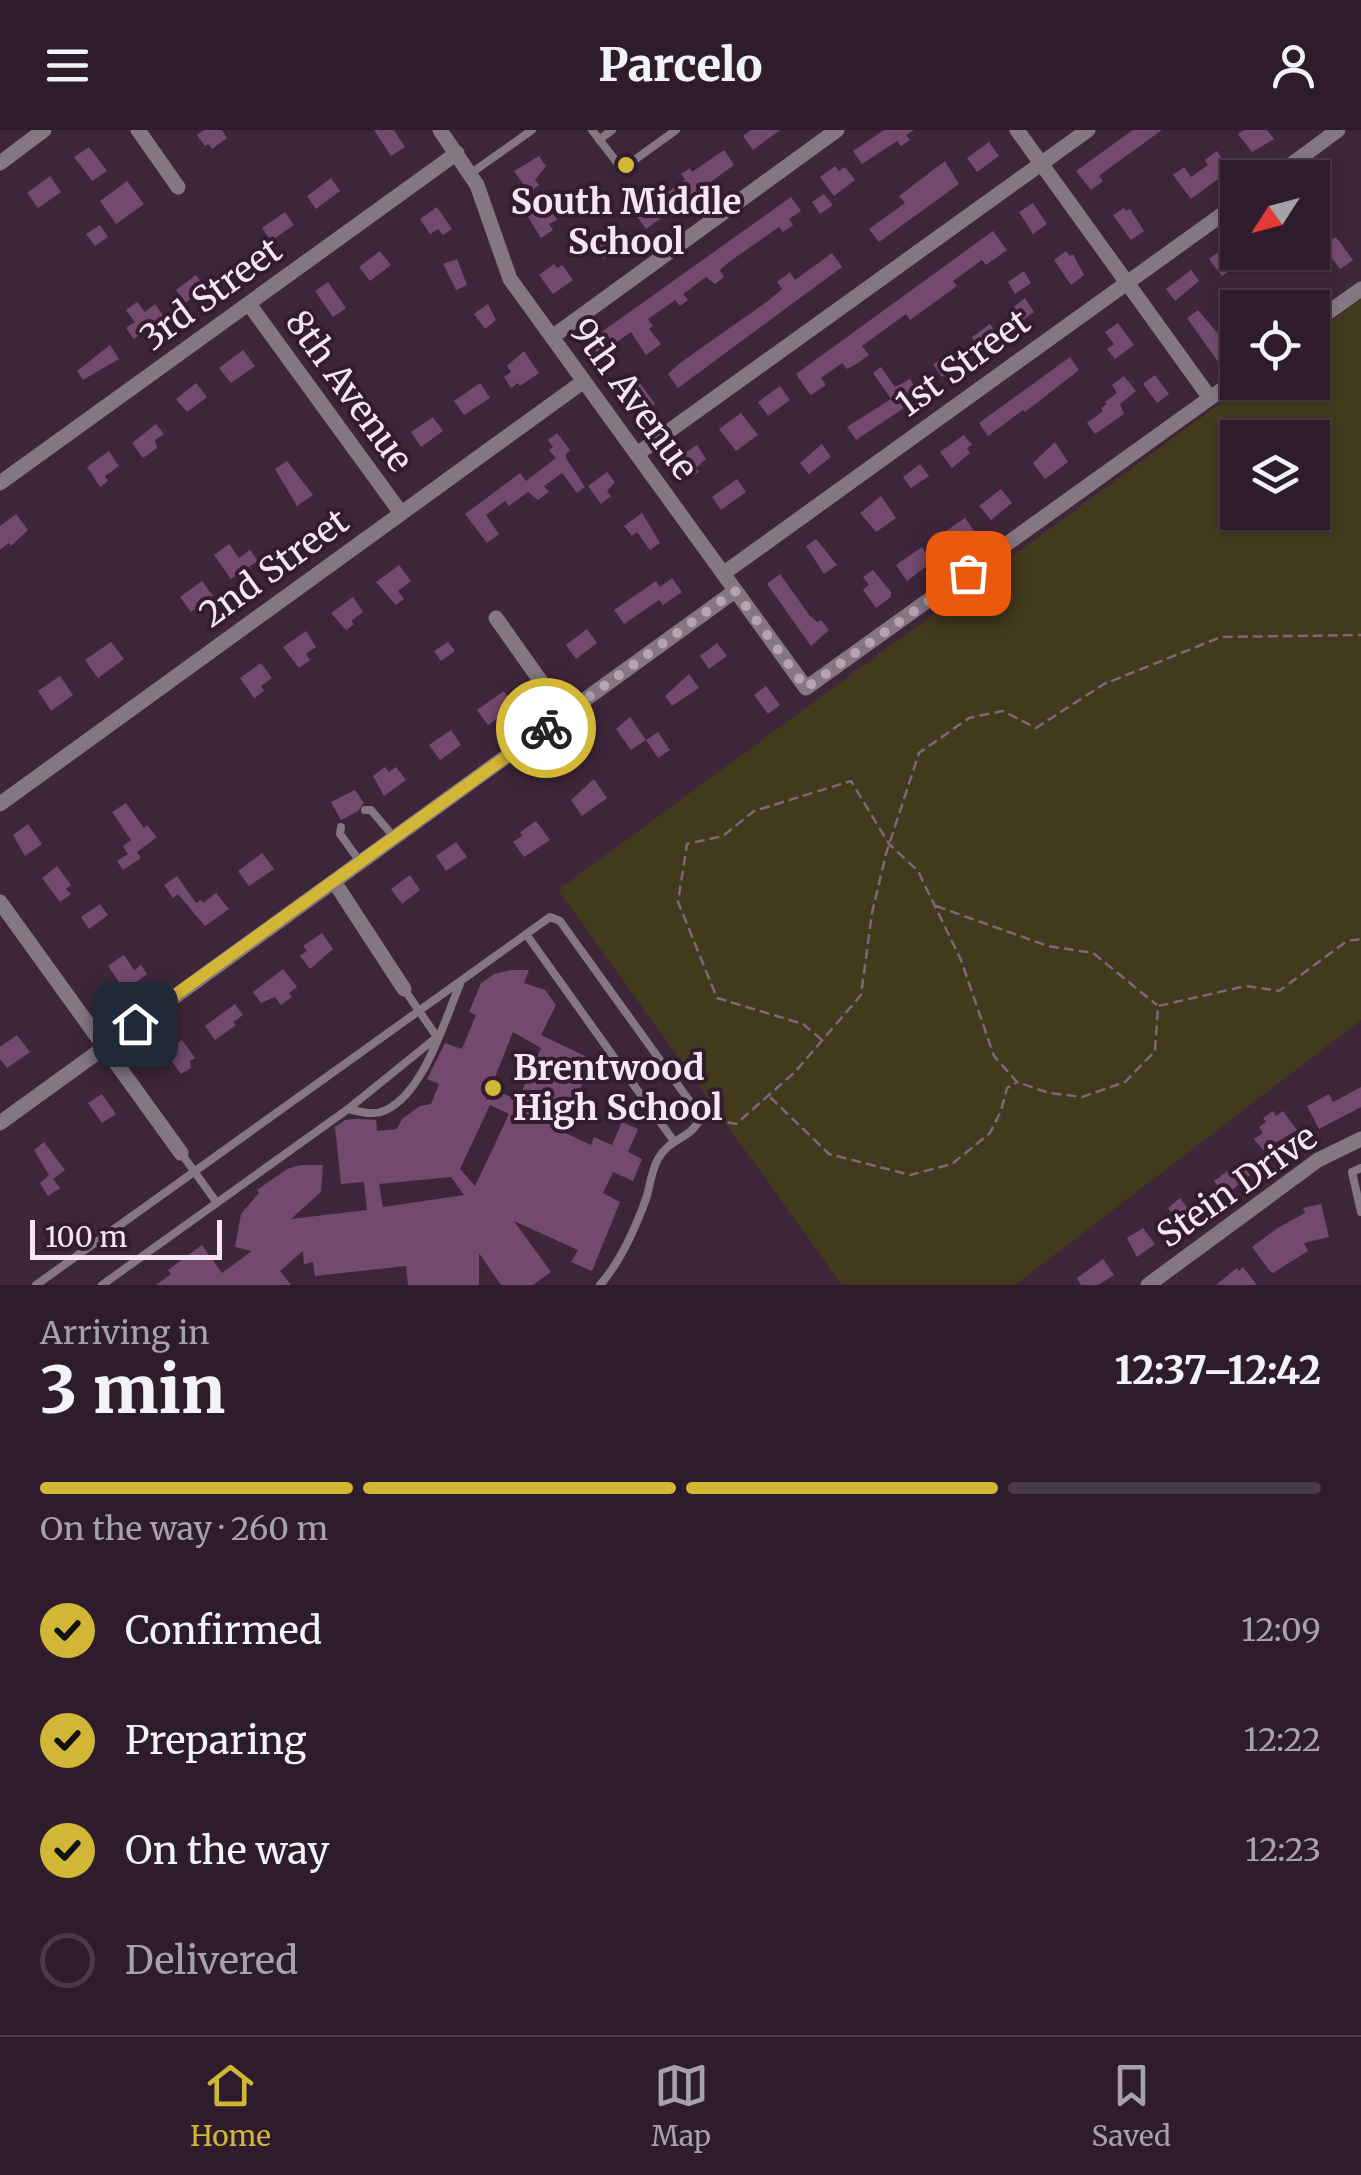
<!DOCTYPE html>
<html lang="en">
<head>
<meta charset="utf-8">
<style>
  body { margin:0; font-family:Merriweather,serif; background:#3a2938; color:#f1f3f6; height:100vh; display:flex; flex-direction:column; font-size:38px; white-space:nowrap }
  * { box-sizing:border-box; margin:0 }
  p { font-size:32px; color:#a7a1a9 }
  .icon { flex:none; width:55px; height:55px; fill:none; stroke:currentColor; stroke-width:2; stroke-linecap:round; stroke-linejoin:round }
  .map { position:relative; height:1155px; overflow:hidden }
  .drawer { display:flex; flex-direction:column; background:#2e1c2c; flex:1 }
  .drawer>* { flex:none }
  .needle { width:65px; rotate:234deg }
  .controls { position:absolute; left:1220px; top:30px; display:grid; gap:20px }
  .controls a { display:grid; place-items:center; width:110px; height:110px; border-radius:0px; background:#2e1c2c; box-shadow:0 2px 8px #0004,0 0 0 2px #493a48; font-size:50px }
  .scale { position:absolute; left:30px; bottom:25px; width:192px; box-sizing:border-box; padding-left:10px; border:5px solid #f6e6f3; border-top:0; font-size:28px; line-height:35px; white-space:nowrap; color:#f6e6f3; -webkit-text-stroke:8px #331c30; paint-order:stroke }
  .pin { position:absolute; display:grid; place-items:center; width:85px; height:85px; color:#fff; margin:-42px; border-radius:20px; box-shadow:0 5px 15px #0006 }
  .courier { position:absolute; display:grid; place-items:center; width:100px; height:100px; margin:-50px; border:8px solid #d2b635; border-radius:50%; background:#fff; color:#222; box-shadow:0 2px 12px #0007 }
  .overview em { font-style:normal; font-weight:800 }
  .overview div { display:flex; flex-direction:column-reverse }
  .overview { display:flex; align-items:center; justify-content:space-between; height:170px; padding:0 40px }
  h1 { font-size:65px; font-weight:800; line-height:75px }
  .bar { display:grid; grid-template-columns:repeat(4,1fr); gap:15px 10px; align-content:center; height:120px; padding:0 40px }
  .bar i { height:12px; border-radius:8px; background:#493a48 }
  .bar .current { background:#d2b635 }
  .bar p { grid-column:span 4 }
  ol { padding:0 40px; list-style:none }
  li { display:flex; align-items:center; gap:30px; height:110px }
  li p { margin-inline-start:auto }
  li .icon { padding:10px; border-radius:50%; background:#d2b635; color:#111; stroke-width:4 }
  li:last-child { color:#a7a1a9 }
  li i { width:55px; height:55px; border:5px solid #493a48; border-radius:50% }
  header { display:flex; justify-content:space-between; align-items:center; height:130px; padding:0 40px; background:#2e1c2c; font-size:45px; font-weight:800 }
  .tab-bar { display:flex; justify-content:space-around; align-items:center; height:140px; border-top:2px solid #493a48; background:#2e1c2c; font-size:28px; color:#a7a1a9 }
  .tab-bar a { display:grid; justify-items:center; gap:5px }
  .tab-bar .current { color:#d2b635 }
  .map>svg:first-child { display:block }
  .green { fill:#413a1b; fill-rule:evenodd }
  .building { fill:#74496e; fill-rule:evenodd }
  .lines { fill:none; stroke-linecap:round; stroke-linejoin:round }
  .path { stroke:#7d6779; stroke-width:2.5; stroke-dasharray:10 5; stroke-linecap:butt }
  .service { stroke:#847782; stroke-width:8 }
  .minor { stroke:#847782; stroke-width:15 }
  .done { stroke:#b6a3b2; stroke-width:10; stroke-dasharray:0 18 }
  .route { stroke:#d2b635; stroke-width:12 }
  .poi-dot { fill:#d2b635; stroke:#331c30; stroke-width:4 }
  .labels { text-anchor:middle; stroke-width:8; stroke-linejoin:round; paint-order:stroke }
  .poi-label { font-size:35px; font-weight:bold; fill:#f6e6f3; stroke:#331c30 }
  .street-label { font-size:35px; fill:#f6e6f3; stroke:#331c30 }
</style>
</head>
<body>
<header><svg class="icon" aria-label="menu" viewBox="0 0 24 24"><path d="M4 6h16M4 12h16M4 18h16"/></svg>Parcelo<svg class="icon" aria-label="person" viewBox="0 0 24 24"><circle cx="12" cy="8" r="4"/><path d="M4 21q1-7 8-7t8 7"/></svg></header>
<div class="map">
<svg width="1361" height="1155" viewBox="0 0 1361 1155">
  <rect width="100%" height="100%" fill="#3e263a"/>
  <path class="green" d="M1361,169v721l-346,265h-173l-284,-395 690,-507 64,-1 1,-47zM1238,308h74v74h-74z"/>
  <path class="building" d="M204,0h18l5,8 -15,11 -4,-5 -3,2 -8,-11z
    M374,0h20l11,17 -14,9z
    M751,0h29l-27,20 -10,-14z
    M884,0h30l-8,5 4,5 -9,6 -4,-5 -35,23 -9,-13z
    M1133,0h29l-54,39 -9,7 4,5 -12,9 -15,-19z
    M1244,0h23l7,9 -22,13 -14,-18z
    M989,12l10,14 -22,16 -10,-14z
    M89,17l18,24 -15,10 -18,-24z
    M724,20l10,15 -88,64 -10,-14 49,-35 -4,-6 9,-6 2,4z
    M1217,21l13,19 -39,29 -18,-24 11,-8 7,10 17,-12 -3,-5z
    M539,26l7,10 -11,14 4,5 -10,7 -15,-21z
    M945,31l14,23 -80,58 -10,-13 36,-26 -6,-7z
    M835,36l4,5 6,-4 10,13 -21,16 -14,-19z
    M50,46l11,16 -23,16 -11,-15z
    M331,48l9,13 -24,18 -9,-13z
    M127,51l17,23 -28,20 -16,-23z
    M824,64l9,11 -13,9 -8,-12z
    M791,67l10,14 -12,8 4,6 -10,7 -4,-5 -50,35 -9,8 4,7 -9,7 -9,-7 -23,17 5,6 -8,6 -5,-6 -27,19 5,7 -4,3 12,15 -15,11 -15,-23 -32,23 -10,-14z
    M544,71l13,19 -8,4 4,6 -12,8 -13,-21z
    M1033,73l14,21 -14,10 -14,-22z
    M437,77l15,22 -9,6 -5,-6 -8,5 -10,-15z
    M1124,78l2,3 4,-2 14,22 -13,9 -18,-25z
    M285,82l9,13 -23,16 -9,-13z
    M612,94l14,19 -23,16 -10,-15 13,-10 -2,-3z
    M100,95l8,12 -13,9 -9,-12z
    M993,101l14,19 -21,15 -4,-5 -29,21 4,5 -47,34 -4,-6 -44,32 7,9 -11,8 -11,6 -5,-6 -21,15 5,7 -15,10 -5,-6 -10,-15z
    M1336,107l17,23 -13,9 -13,-17 3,-2 -4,-6z
    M1227,115l14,18 -19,13 -13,-17z
    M380,121l11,14 -21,16 -11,-14z
    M1066,121l4,5 3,-2 11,21 -13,10 -17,-25z
    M832,123l10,14 -164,121 -10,-14 12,-11 88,-62 14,-12 -5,-7 13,-10 5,8z
    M457,129l10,26 -11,5 -13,-26z
    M554,134l3,4 5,-3 11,15 -20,14 -14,-19z
    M1191,140l8,11 -24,20 -9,-12z
    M1024,141l7,12 -16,11 -7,-12z
    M196,145l9,13 -20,15 -9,-13z
    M328,152l18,26 -13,9 -18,-26z
    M1025,168l9,14 -19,14 -9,-13z
    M137,172l8,10 10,-8 9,13 -30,22 -8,-11 9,-6 -9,-12z
    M488,174l8,16 -11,9 -11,-15z
    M1198,180l27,32 7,-4 6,8v8l-17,12 -34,-48z
    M1118,193l16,22 -19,14 -8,-10 7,-5 -9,-12z
    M990,194l9,13 -19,13 -8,-13z
    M110,215l9,14 -36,21 -6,-9z
    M243,220l12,16 -24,17 -12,-15z
    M524,221l15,22 -19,13 -2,-3 -7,5 -7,-11 7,-5 -4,-6z
    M953,221l9,12 -20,14 -9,-13z
    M1070,227l9,13 -54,42 -2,-2 -35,26 -9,-13z
    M881,237l14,20 15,-8 7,11 -5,3 4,7 -60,40 -9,-13 44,-28 -18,-26z
    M1155,245l14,19 -12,9 -14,-19z
    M1124,246l12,15 -16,13 4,10 -29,20 -8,-11 16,-12 -2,-3 6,-4 -2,-2 12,-9 -5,-8z
    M639,252l16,22 -15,10 -15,-22z
    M196,253l11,14 -20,15 -11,-13z
    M480,253l10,15 -26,17 -10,-14z
    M780,256l10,14 -22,16 -10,-14z
    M741,283l17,22 -22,16 -17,-22z
    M433,287l10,14 -22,16 -10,-15z
    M156,294l8,10 -9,6 2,8 -14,10 -11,-15z
    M557,303l13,17 -4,4v4l19,29 -8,6 -15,-20 -18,13 5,6 -11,8 -10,-8 -19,14 -4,-5 -19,14 13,19 -12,9 -22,-29 55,-41 6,8 30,-23 -7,-8 4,-3 -5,-7z
    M964,305l8,10 -5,3 3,5 -18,15 -12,-16z
    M1055,312l13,20 -23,17 -12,-16z
    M822,314l9,13 -22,17 -9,-11z
    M697,315l9,14 -10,9 3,4 -10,7 -14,-19z
    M109,321l10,15 -14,10 3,5 -8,6 -13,-20z
    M287,331l26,34 -16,11 -22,-37z
    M920,334l9,12 -18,12 -8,-11z
    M607,342l8,10 -8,9 4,5 -10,8 -13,-18z
    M737,349l9,13 -25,18 -9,-13z
    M1001,359l11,14 -21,17 -12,-14z
    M881,366l15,22 -20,14 -16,-19z
    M642,383l18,30 -10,7 -13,-18 -5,4 -8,-10z
    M16,384l12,16 -17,16 -2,-3 -9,7v-24z
    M965,388l11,16 -25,17 -11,-16z
    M816,409l21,26 -13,9 -18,-28z
    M229,414l10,14 11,-8 8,11 -27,18 -17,-24z
    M922,417l10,15 -25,19 -11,-16z
    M399,435l12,16 -13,10 6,8 -8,6 -20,-23z
    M873,440l18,22v5l-15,11 -13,-18 6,-5 -6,-8z
    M780,444l30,42 7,6 4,-2 8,10 -18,16 -44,-62z
    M672,448l10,14 -19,13 -4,-5 -35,24 -10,-14 42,-29 4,6z
    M202,451l11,15 -22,16 -11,-15z
    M353,467l10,15 -12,9 3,3 -8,6 -15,-17z
    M587,499l10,14 -21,16 -10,-14z
    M306,501l10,16 -10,7 4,6 -11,8 -16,-21z
    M111,512l13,17 -26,19 -13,-18z
    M448,512l7,9 -14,10 -7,-10z
    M717,513l10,13 -18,13 -9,-13z
    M261,533l11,15 -11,8 3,5 -10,7 -14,-20z
    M689,544l10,14 -27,18 -7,-10z
    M60,546l13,19 -22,16 -13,-20z
    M766,556l14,19 -12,9 -14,-19z
    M504,561l8,12 -5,4 2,3 -21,15 -11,-15z
    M630,587l16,23 -15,10 -15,-21z
    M451,600l10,15 -21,15 -11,-15z
    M658,602l12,18 -12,8 -12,-18z
    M385,637l4,5 7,-5 10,13 -22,16 -11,-20z
    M594,649l13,19 -25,18 -11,-16z
    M355,660l9,13 -6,8 -17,9 -10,-18z
    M126,673l18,25 3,-3 10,12 -20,15 4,6 -18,12 -6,-9 11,-7 -5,-8 8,-6 -19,-28z
    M536,691l14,19 -26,17 -11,-15 9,-6 -2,-4z
    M28,694l14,20 -17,12 -12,-21z
    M456,712l11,15 -21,14 -10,-15z
    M262,723l12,16 -25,17 -11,-15z
    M57,736l14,19 -5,4 5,5 -11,8 -18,-24z
    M410,745l10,15 -18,14 -11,-15z
    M177,746l19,27 5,-3 2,3 13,-10 13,16 -24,17 -27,-32 -5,4 -9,-13z
    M100,774l8,11 -19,14 -8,-12z
    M322,803l11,16 -23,20 -10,-13 7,-5 -4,-5z
    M124,825l10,15 7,-5 6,9 -22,17 -17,-25z
    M283,839l14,18 -8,6 3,4 -11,8 -6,-8 -14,6 -8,-11z
    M511,840h18l-5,13 21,7 11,15 -15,30 46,22 -3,5 7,3 -30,66 30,14 3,-8 18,8 10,-23 16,7 -10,23 14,7 -9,22 -20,-9 -10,21 17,9 -28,69 -21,-9 7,-12 -64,-29 37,51 -18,13h-32l-22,-32v32h-71l-2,-19 -91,10 -2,-14 -9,2 -1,-13 -23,20 11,14h-135l15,-11 -3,-4 34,-25 20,28 30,-22 -17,-4 6,-33 18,-21 -2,-3 30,-21 14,-4h22l-2,27 -30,27 76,-9 -3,-28 -23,2 -6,-57 10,-7 12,-1 19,1 1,11 20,-2 5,-10 18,-13 11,-2 8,-20 -12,-5 18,-36 17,6 14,-34 -7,-3 12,-29 13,-9zM513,902l28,16 -23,52 -14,-6 -18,6zM490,975l19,9 -34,72 -15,-17zM451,1047l13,18 -81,12 -4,-23z
    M235,874l8,11 -10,7 3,3 -21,15 -10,-14z
    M17,905l13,17 -23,16 -7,-9v-12z
    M182,910l13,18 -5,3 1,7 -10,6 -16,-22z
    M1361,957v20l-42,22 -12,-23 22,-12 4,8z
    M102,964l14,20 -14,9 -14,-20z
    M1273,981l3,5 7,-5 14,19 -34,20 -9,-11 9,-6 -4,-6 7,-5 -3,-4z
    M44,1012l21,28 -12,9 7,9 -12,8 -8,-13 9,-8 -15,-25z
    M1240,1032l10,13 -25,21 -11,-15z
    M1180,1068l17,23 -11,9 -18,-22z
    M1321,1074l8,33 -25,6 4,8 -35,22 -4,-3 -17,-23 24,-18 29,-16 -2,-5z
    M1143,1098l12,16 -18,13 -10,-19z
    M1103,1129l11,16 -16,10h-17l-4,-7z
    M1243,1137l14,18h-41l21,-17 2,3z"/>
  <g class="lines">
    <path class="path" d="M936,776l112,40 45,7 64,52
      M822,910l-19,-16 -86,-26 -39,-96 9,-58 36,-8 31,-25 97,-30 38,63 29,27 43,89 33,96 23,26 32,11 33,4 43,-15 30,-31 3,-45 88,-20 33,5 68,-50 14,-2
      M770,967l59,57 81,21 42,-11 38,-31 11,-22 6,-23 9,-5
      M713,989l23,5 59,-52 66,-77 11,-82 14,-59 33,-101 50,-35 34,-7 33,17 68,-44 117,-47 140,-2"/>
    <path class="service" d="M592,0l30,39 54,-39
      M599,10l13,-10
      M470,44l62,-44
      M365,680h6l22,26
      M341,697l-1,7 21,29
      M526,804l147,206
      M348,979l89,-72 -33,-48
      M181,1023l36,50
      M1361,1038l-9,4 9,40
      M36,1155l514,-368 10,4 141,196c-9,22 -32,21 -43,42 -6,10 -8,25 -11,37 -11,31 -26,65 -47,89
      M102,1155l246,-176c12,3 26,7 38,1 38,-18 58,-88 74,-126"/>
    <path class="minor" d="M138,0l40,57
      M440,0l37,55 33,94 296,409 432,-310
      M1017,0l193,268
      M0,33l44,-33
      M1273,48l65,-48
      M249,174l152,209
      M1312,194l49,-35
      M552,207l285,-207
      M637,324l451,-324
      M0,353l457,-330
      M724,443l514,-370
      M496,488l68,96
      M0,674l584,-423
      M335,753l69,106
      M0,772l181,251
      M0,993l735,-532
      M1148,1155l170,-125 43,-21"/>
  </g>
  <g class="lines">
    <path class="done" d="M546,598l189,-137 71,97 162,-115"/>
    <path class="route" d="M135,894l411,-296"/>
  </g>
  <g class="poi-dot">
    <circle cx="626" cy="35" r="10"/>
    <circle cx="493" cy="958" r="10"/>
  </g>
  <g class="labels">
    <g class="poi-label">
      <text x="626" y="84">South Middle<tspan x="626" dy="40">School</tspan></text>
      <text x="513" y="950" text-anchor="start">Brentwood<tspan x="513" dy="40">High School</tspan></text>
    </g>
    <g class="street-label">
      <text transform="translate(211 164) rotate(-36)" y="12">3rd Street</text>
      <text transform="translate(963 233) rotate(-36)" y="12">1st Street</text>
      <text transform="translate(349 261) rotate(54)" y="12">8th Avenue</text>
      <text transform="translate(634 269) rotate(54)" y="12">9th Avenue</text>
      <text transform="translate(274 438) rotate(-36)" y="12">2nd Street</text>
      <text transform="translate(1237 1056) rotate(-35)" y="12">Stein Drive</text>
    </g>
  </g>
</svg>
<div class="controls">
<a><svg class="needle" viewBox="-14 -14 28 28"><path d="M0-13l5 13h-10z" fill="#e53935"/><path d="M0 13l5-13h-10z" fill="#a7a1a9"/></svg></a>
<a><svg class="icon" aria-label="locate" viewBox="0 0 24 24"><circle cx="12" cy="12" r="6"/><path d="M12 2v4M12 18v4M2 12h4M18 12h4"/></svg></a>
<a><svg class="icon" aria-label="layers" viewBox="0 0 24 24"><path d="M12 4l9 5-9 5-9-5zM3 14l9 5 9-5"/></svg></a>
</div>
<div class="scale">100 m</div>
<div class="pin" style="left:968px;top:443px;background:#ea580c"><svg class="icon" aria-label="bag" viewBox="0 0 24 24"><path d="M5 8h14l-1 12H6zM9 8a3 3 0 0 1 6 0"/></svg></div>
<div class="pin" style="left:135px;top:894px;background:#1f2937"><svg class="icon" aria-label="home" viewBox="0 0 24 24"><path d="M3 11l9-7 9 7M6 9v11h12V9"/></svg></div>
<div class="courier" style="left:546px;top:598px"><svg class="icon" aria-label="bike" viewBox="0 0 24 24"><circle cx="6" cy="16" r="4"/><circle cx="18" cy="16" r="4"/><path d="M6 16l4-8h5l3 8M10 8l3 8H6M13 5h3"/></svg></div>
</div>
<section class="drawer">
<div class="overview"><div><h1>3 min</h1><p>Arriving in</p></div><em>12:37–12:42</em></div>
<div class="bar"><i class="current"></i><i class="current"></i><i class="current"></i><i></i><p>On the way · 260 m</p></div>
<ol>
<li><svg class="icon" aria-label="check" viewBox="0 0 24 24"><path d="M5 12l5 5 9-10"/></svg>Confirmed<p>12:09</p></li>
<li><svg class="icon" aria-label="check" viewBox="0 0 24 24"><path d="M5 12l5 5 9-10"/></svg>Preparing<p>12:22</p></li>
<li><svg class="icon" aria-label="check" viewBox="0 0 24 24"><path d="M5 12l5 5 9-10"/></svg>On the way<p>12:23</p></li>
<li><i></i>Delivered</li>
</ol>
</section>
<nav class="tab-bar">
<a class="current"><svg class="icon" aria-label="home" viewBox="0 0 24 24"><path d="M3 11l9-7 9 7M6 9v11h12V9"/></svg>Home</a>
<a><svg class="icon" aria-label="map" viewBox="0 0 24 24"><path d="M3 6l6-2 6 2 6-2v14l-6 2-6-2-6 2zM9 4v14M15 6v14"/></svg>Map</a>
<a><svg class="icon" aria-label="saved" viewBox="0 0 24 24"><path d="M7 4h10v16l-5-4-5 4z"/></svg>Saved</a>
</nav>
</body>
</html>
